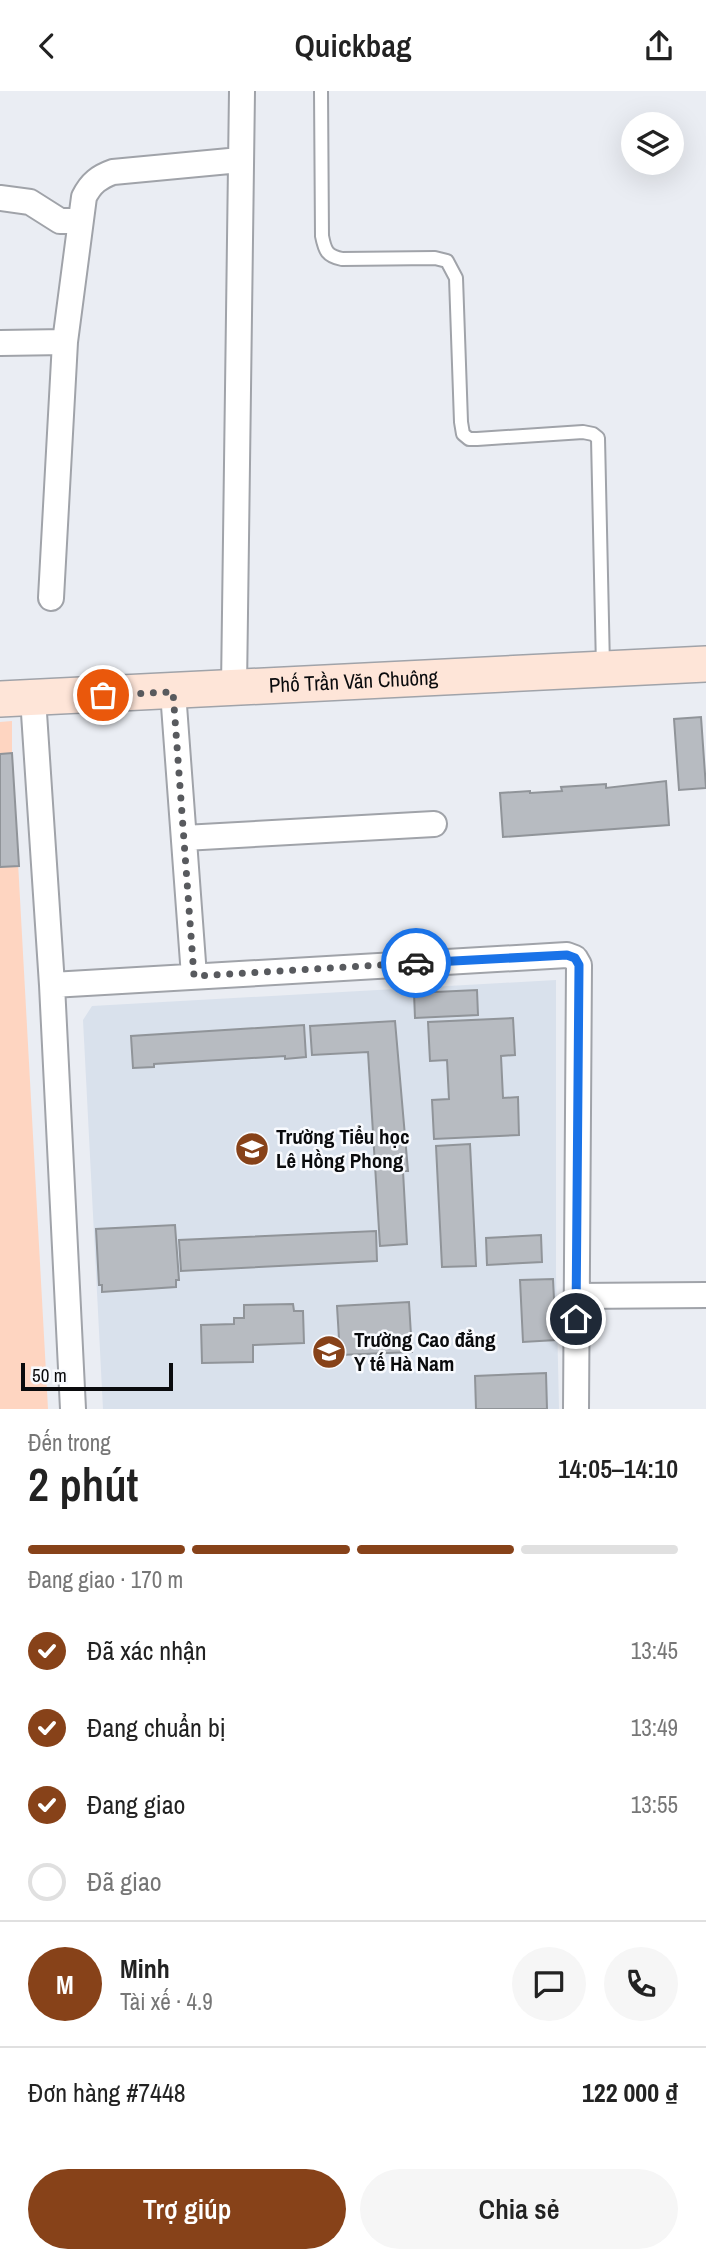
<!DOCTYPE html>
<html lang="vi">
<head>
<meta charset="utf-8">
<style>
  body { margin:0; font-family:"Archivo Narrow",sans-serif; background:#f6f6f6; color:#222; height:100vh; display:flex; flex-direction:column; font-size:26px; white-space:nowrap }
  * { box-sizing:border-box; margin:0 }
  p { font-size:23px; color:#767676 }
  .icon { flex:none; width:38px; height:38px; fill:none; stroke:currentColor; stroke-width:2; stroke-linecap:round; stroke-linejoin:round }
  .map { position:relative; height:1318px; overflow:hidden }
  .panel { display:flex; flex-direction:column; background:#fff; flex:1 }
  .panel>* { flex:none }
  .controls { position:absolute; left:621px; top:21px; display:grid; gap:14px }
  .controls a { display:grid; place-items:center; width:63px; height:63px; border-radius:50%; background:#fff; box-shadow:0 7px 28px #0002; font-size:35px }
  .scale { position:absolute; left:21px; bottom:18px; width:152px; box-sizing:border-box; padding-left:7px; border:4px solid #0a0b0d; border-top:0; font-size:19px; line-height:24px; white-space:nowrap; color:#0a0b0d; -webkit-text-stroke:5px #f8fafe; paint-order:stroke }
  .pin { position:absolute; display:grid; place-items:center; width:60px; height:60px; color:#fff; margin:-30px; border:4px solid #fff; border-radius:50%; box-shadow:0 2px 7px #0007 }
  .courier { position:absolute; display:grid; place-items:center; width:70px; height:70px; margin:-35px; border:5px solid #1a73e8; border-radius:50%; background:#fff; color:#222; box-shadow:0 2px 9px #0007 }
  .summary em { font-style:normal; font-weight:600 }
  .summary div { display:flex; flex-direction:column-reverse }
  .summary { display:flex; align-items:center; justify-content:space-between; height:119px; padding:0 28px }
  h1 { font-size:46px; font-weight:600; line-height:52px }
  .bar { display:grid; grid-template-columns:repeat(4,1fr); gap:10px 7px; align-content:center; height:84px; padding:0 28px }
  .bar i { height:9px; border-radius:5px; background:#e0e0e0 }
  .bar .active { background:#874219 }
  .bar p { grid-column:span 4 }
  .line { display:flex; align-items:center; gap:18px; padding:0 28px; border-top:2px solid #e0e0e0 }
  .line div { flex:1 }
  .round { display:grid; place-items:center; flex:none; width:74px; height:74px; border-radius:37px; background:#f6f6f6 }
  ol { padding:0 28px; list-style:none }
  li { display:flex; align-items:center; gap:21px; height:77px }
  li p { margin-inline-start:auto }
  li .icon { padding:7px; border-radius:50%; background:#874219; color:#fff; stroke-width:4 }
  li:last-child { color:#767676 }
  li i { width:38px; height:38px; border:4px solid #e0e0e0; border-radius:50% }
  .button { display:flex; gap:14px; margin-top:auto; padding:14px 28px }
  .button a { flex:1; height:80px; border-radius:42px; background:#874219; color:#fff; font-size:28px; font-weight:600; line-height:80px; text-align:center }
  .button a+a { background:#f6f6f6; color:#222 }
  header { display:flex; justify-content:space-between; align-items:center; height:91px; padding:0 28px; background:#fff; font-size:32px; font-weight:600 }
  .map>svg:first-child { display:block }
  .built { fill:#d9e1ec }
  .green { fill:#fed5c1 }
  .building { fill:#b7bbc1; stroke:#909499; stroke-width:2 }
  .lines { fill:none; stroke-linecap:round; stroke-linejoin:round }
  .lane-casing { stroke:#a0a3a9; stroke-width:16 }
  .street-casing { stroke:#a0a3a9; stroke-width:28 }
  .secondary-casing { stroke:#a0a3a9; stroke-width:38 }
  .lane { stroke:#fff; stroke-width:12 }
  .street { stroke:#fff; stroke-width:24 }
  .secondary { stroke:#fee5d8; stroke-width:35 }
  .done { stroke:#585a5e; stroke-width:7; stroke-dasharray:0 12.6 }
  .route { stroke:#1a73e8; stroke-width:9 }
  .labels { text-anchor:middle; stroke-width:5; stroke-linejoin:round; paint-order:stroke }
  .street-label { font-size:21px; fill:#0a0b0d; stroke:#f8fafe }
  .poi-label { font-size:21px; font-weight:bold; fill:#0a0b0d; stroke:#f8fafe; text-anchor:start }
</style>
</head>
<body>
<header><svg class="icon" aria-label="back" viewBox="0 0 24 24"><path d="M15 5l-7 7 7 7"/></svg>Quickbag<svg class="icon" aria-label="share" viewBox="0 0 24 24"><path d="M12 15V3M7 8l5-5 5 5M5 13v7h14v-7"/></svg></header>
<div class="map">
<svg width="706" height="1318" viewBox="0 0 706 1318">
  <rect width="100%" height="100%" fill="#eaedf3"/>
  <path class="built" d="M556,889v293l3,136h-456l-20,-389 9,-14z"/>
  <path class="green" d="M12,630v32l36,656h-48v-687z"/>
  <path class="building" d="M701,626l5,71 -27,2 -5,-71z
    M12,662l7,113 -19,1v-113z
    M666,690l3,44 -166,12 -3,-44 30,-2v2l32,-2 -1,-4 45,-3v4z
    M477,899l1,25 -63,3 -1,-25z
    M513,927l2,37 -14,1 2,42 15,-1 1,38 -85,4 -2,-39 17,-1 -2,-39 -17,1 -2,-39z
    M395,930l13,150h-5l4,73 -27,2 -12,-194 -56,3 -2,-29z
    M304,934l2,32 -21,2v-3l-131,8v3l-21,1 -2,-32z
    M470,1053l6,122 -34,1 -6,-121z
    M175,1134l4,55h-3v7l-74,5v-7h-3l-3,-56z
    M376,1140l1,30 -196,10 -2,-31z
    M541,1144l1,27 -55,3 -1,-27z
    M553,1188l3,61 -33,2 -3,-62z
    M409,1211l3,50 -72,3 -3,-49z
    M293,1213l1,7h9l1,32 -51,2v17l-51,1 -1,-38 33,-1v-6h10v-13z
    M546,1282l1,36h-71l-1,-33z"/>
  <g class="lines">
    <g class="lane-casing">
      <path id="lane" d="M321,0l1,145c3,15 5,20 20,23l93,-1 12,3 9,17 5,144 2,12 6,5h8l106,-7 10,2 5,4 5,229"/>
    </g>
    <g class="street-casing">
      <path id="street" d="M0,107l30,4 30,19h20
        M0,252l65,-1
        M51,507l14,-256 19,-145c7,-14 15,-20 29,-25l127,-12
        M234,597l8,-597
        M173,601l21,284
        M33,607l19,287 21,424
        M184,747l250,-14
        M52,894l515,-30 8,3 4,7 -3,444
        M576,1205l130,-1"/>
    </g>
    <g class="secondary-casing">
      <g id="secondary">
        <path id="s1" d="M0,608l706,-35"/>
      </g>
    </g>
    <use href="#lane" class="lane"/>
    <use href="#street" class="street"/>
    <use href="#secondary" class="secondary"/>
  </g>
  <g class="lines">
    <path class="done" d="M103,604l70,-3 21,284 222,-13"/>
    <path class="route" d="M416,872l151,-8 8,3 4,7 -3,354"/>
  </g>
  <defs>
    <g id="school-disc" transform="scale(1.75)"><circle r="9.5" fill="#874219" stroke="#f8fafe"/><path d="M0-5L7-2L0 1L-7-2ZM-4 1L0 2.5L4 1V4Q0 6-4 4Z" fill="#fff"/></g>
    <g id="university-disc" transform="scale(1.75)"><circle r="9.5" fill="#874219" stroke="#f8fafe"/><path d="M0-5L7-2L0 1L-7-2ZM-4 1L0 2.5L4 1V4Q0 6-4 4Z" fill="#fff"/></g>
  </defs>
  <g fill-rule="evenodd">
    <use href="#school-disc" x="252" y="1058"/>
    <use href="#university-disc" x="329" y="1261"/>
  </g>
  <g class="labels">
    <g class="street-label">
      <text dy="7" stroke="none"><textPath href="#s1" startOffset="354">Phố Trần Văn Chuông</textPath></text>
    </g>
    <g class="poi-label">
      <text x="276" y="1053">Trường Tiểu học<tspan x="276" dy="24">Lê Hồng Phong</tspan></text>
      <text x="354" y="1256">Trường Cao đẳng<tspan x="354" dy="24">Y tế Hà Nam</tspan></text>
    </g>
  </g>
</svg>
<div class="controls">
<a><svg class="icon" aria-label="layers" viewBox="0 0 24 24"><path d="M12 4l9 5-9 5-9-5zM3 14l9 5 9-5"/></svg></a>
</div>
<div class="scale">50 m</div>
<div class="pin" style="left:103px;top:604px;background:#ea580c"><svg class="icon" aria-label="bag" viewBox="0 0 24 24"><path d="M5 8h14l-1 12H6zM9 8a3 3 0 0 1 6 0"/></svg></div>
<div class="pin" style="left:576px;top:1228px;background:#1f2937"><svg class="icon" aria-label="home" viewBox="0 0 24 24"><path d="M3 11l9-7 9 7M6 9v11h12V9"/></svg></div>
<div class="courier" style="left:416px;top:872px"><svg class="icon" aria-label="car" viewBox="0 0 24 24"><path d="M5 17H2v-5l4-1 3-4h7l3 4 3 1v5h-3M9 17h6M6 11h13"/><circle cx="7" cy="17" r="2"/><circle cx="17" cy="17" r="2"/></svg></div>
</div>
<section class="panel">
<div class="summary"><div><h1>2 phút</h1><p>Đến trong</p></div><em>14:05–14:10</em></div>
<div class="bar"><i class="active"></i><i class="active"></i><i class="active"></i><i></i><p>Đang giao · 170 m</p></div>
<ol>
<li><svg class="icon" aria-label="check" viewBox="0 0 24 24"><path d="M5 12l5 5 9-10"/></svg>Đã xác nhận<p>13:45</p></li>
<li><svg class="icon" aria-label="check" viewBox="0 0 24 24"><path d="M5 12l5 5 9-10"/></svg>Đang chuẩn bị<p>13:49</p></li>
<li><svg class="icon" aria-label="check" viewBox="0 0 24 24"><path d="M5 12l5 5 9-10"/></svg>Đang giao<p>13:55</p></li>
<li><i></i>Đã giao</li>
</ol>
<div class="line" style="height:126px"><b class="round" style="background:#874219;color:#fff">M</b><div><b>Minh</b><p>Tài xế · 4.9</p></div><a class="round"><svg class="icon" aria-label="chat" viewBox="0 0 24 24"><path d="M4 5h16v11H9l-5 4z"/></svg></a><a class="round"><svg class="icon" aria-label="phone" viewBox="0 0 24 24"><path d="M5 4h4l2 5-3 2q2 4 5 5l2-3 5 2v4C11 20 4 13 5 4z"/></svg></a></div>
<div class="line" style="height:91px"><div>Đơn hàng #7448</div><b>122 000 ₫</b></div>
<div class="button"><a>Trợ giúp</a><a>Chia sẻ</a></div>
</section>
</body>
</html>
